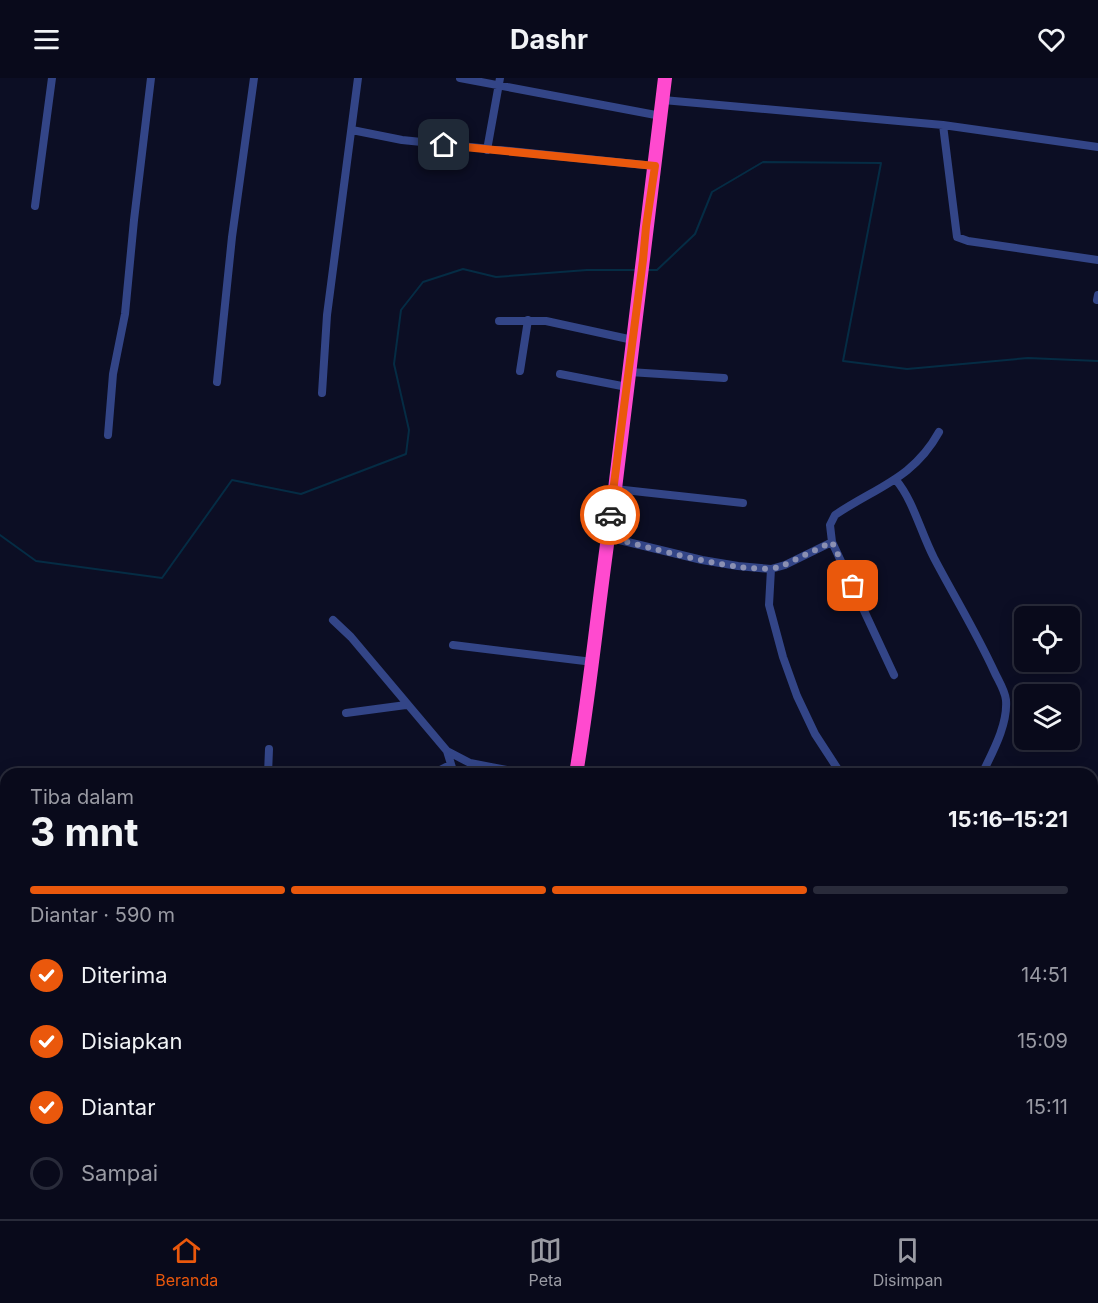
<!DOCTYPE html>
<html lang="id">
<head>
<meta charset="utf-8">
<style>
  body { margin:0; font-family:Inter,sans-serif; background:#121324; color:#f1f3f6; height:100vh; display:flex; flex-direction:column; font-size:22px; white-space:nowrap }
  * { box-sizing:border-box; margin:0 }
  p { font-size:20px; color:#999aa3 }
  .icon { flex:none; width:33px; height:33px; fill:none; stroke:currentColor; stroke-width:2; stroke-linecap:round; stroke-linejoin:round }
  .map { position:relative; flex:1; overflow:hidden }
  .panel { position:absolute; left:0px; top:690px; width:1098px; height:452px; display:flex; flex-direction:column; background:#090a1b; border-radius:18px 18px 0 0; box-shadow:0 3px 15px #0003,0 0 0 2px #292b3a }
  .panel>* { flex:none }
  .tools { position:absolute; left:1014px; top:528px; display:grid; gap:12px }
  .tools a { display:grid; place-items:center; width:66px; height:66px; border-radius:9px; background:#090a1b; box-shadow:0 3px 15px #0003,0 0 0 2px #292b3a; font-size:30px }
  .pin { position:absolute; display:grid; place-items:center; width:51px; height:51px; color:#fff; margin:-26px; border-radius:12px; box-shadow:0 3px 9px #0006 }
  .courier { position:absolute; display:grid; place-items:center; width:60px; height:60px; margin:-30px; border:4px solid #ea580c; border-radius:50%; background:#fff; color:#222; box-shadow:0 2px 8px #0007 }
  .head em { font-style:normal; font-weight:700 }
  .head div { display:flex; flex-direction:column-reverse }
  .head { display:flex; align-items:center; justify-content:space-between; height:102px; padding:0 30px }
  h1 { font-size:39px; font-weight:700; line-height:45px }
  .bar { display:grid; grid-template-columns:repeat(4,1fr); gap:9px 6px; align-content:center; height:72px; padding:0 30px }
  .bar i { height:8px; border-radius:4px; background:#292b3a }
  .bar .on { background:#ea580c }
  .bar p { grid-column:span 4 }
  ol { padding:0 30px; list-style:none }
  li { display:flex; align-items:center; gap:18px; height:66px }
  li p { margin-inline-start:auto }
  li .icon { padding:6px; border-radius:50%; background:#ea580c; color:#fff; stroke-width:4 }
  li:last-child { color:#999aa3 }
  li i { width:33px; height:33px; border:3px solid #292b3a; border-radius:50% }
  header { display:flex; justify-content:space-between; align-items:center; height:78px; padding:0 30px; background:#090a1b; font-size:27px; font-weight:700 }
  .tab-bar { display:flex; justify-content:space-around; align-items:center; height:84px; border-top:2px solid #292b3a; background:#090a1b; font-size:16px; color:#999aa3 }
  .tab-bar a { display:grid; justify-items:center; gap:3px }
  .tab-bar .on { color:#ea580c }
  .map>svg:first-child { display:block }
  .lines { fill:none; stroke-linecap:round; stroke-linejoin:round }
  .stream { stroke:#052c44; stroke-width:2 }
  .street { stroke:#334587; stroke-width:8 }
  .highway { stroke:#ff4acf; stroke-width:14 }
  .done { stroke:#8b90b2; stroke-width:6; stroke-dasharray:0 10.8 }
  .route { stroke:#ea580c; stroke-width:8 }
</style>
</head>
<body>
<header><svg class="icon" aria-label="menu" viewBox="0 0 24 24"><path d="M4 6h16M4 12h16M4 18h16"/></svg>Dashr<svg class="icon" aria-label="heart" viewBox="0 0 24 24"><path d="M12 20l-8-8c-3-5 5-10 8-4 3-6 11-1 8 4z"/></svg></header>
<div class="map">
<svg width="1098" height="1141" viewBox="0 0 1098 1141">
  <rect width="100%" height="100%" fill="#0c0e24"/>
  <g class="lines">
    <path class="stream" d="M646,192h11l38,-36 17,-42 51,-30 118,1 -38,198 64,8 121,-11 70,3
      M0,457l36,26 126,17 70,-98 69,14 105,-40 3,-24 -15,-66 7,-54 22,-28 40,-13 33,8 91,-7h50"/>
    <path class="street" d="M460,0l201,38
      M663,22l280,25 155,22
      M943,47l14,112 11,4 130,19
      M352,52l50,10 253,26
      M487,72l13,-72
      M35,128l17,-128
      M1097,222l1,-5
      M499,243h47l87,19
      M520,293l8,-51
      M629,294l95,6
      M560,296l67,13
      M217,304l15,-145 22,-159
      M322,315l5,-78 31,-237
      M108,357l5,-61 12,-60 9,-94 17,-142
      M896,402c17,20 25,53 38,78 20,38 42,74 60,113 4,9 11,19 12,29 2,25 -14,53 -24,74
      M615,411l128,14
      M607,459l95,23 36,6 33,3 14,-4 47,-23
      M771,491l-2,36 14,52 14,39 18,38 26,40
      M333,542l18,17 96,114 7,23
      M453,567l140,17
      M894,597l-62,-133 -2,-17 5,-10c41,-28 78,-36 104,-83
      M346,635l60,-8
      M447,673l23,12 52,10 22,1
      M268,696l1,-25
      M432,696l18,-9
      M0,912l6,1
      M0,1132l6,-48
      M102,1141l1,-5
      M312,1141l1,-5"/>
    <path class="highway" d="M576,696c16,-95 24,-190 39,-285l50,-411
      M206,1141l1,-5"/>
  </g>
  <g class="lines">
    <path class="done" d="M610,437l-3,22c40,9 136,39 173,30l52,-25 21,44"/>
    <path class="route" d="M444,67l211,21 -9,61 -3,33 -33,255"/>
  </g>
</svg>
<div class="tools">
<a><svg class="icon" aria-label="locate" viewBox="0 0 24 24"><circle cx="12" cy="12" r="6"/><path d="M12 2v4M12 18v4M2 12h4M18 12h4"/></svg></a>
<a><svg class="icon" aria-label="layers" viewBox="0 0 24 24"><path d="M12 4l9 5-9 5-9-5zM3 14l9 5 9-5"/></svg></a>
</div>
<div class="pin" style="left:853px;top:508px;background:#ea580c"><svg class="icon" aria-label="bag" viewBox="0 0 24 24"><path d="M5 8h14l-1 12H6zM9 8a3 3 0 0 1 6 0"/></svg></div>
<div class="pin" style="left:444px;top:67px;background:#1f2937"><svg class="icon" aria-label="home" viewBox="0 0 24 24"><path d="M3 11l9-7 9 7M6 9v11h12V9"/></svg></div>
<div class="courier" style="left:610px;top:437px"><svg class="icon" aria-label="car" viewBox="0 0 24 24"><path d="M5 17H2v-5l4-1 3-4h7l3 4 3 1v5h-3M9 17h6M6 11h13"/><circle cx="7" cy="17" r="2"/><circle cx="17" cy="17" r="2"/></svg></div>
<section class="panel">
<div class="head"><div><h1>3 mnt</h1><p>Tiba dalam</p></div><em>15:16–15:21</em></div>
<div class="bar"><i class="on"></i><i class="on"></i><i class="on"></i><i></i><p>Diantar · 590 m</p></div>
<ol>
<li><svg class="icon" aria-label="check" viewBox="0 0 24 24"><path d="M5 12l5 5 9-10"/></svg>Diterima<p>14:51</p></li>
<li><svg class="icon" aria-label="check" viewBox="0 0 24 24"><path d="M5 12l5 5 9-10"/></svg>Disiapkan<p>15:09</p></li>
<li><svg class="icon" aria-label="check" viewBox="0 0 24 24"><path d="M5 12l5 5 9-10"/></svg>Diantar<p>15:11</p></li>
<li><i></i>Sampai</li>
</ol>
</section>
</div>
<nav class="tab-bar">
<a class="on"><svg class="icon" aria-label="home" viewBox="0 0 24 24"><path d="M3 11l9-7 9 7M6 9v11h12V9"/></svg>Beranda</a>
<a><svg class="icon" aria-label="map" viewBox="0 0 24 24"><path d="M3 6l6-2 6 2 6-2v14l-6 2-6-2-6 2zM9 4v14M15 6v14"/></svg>Peta</a>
<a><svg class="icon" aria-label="saved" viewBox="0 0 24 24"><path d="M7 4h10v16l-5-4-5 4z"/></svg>Disimpan</a>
</nav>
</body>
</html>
